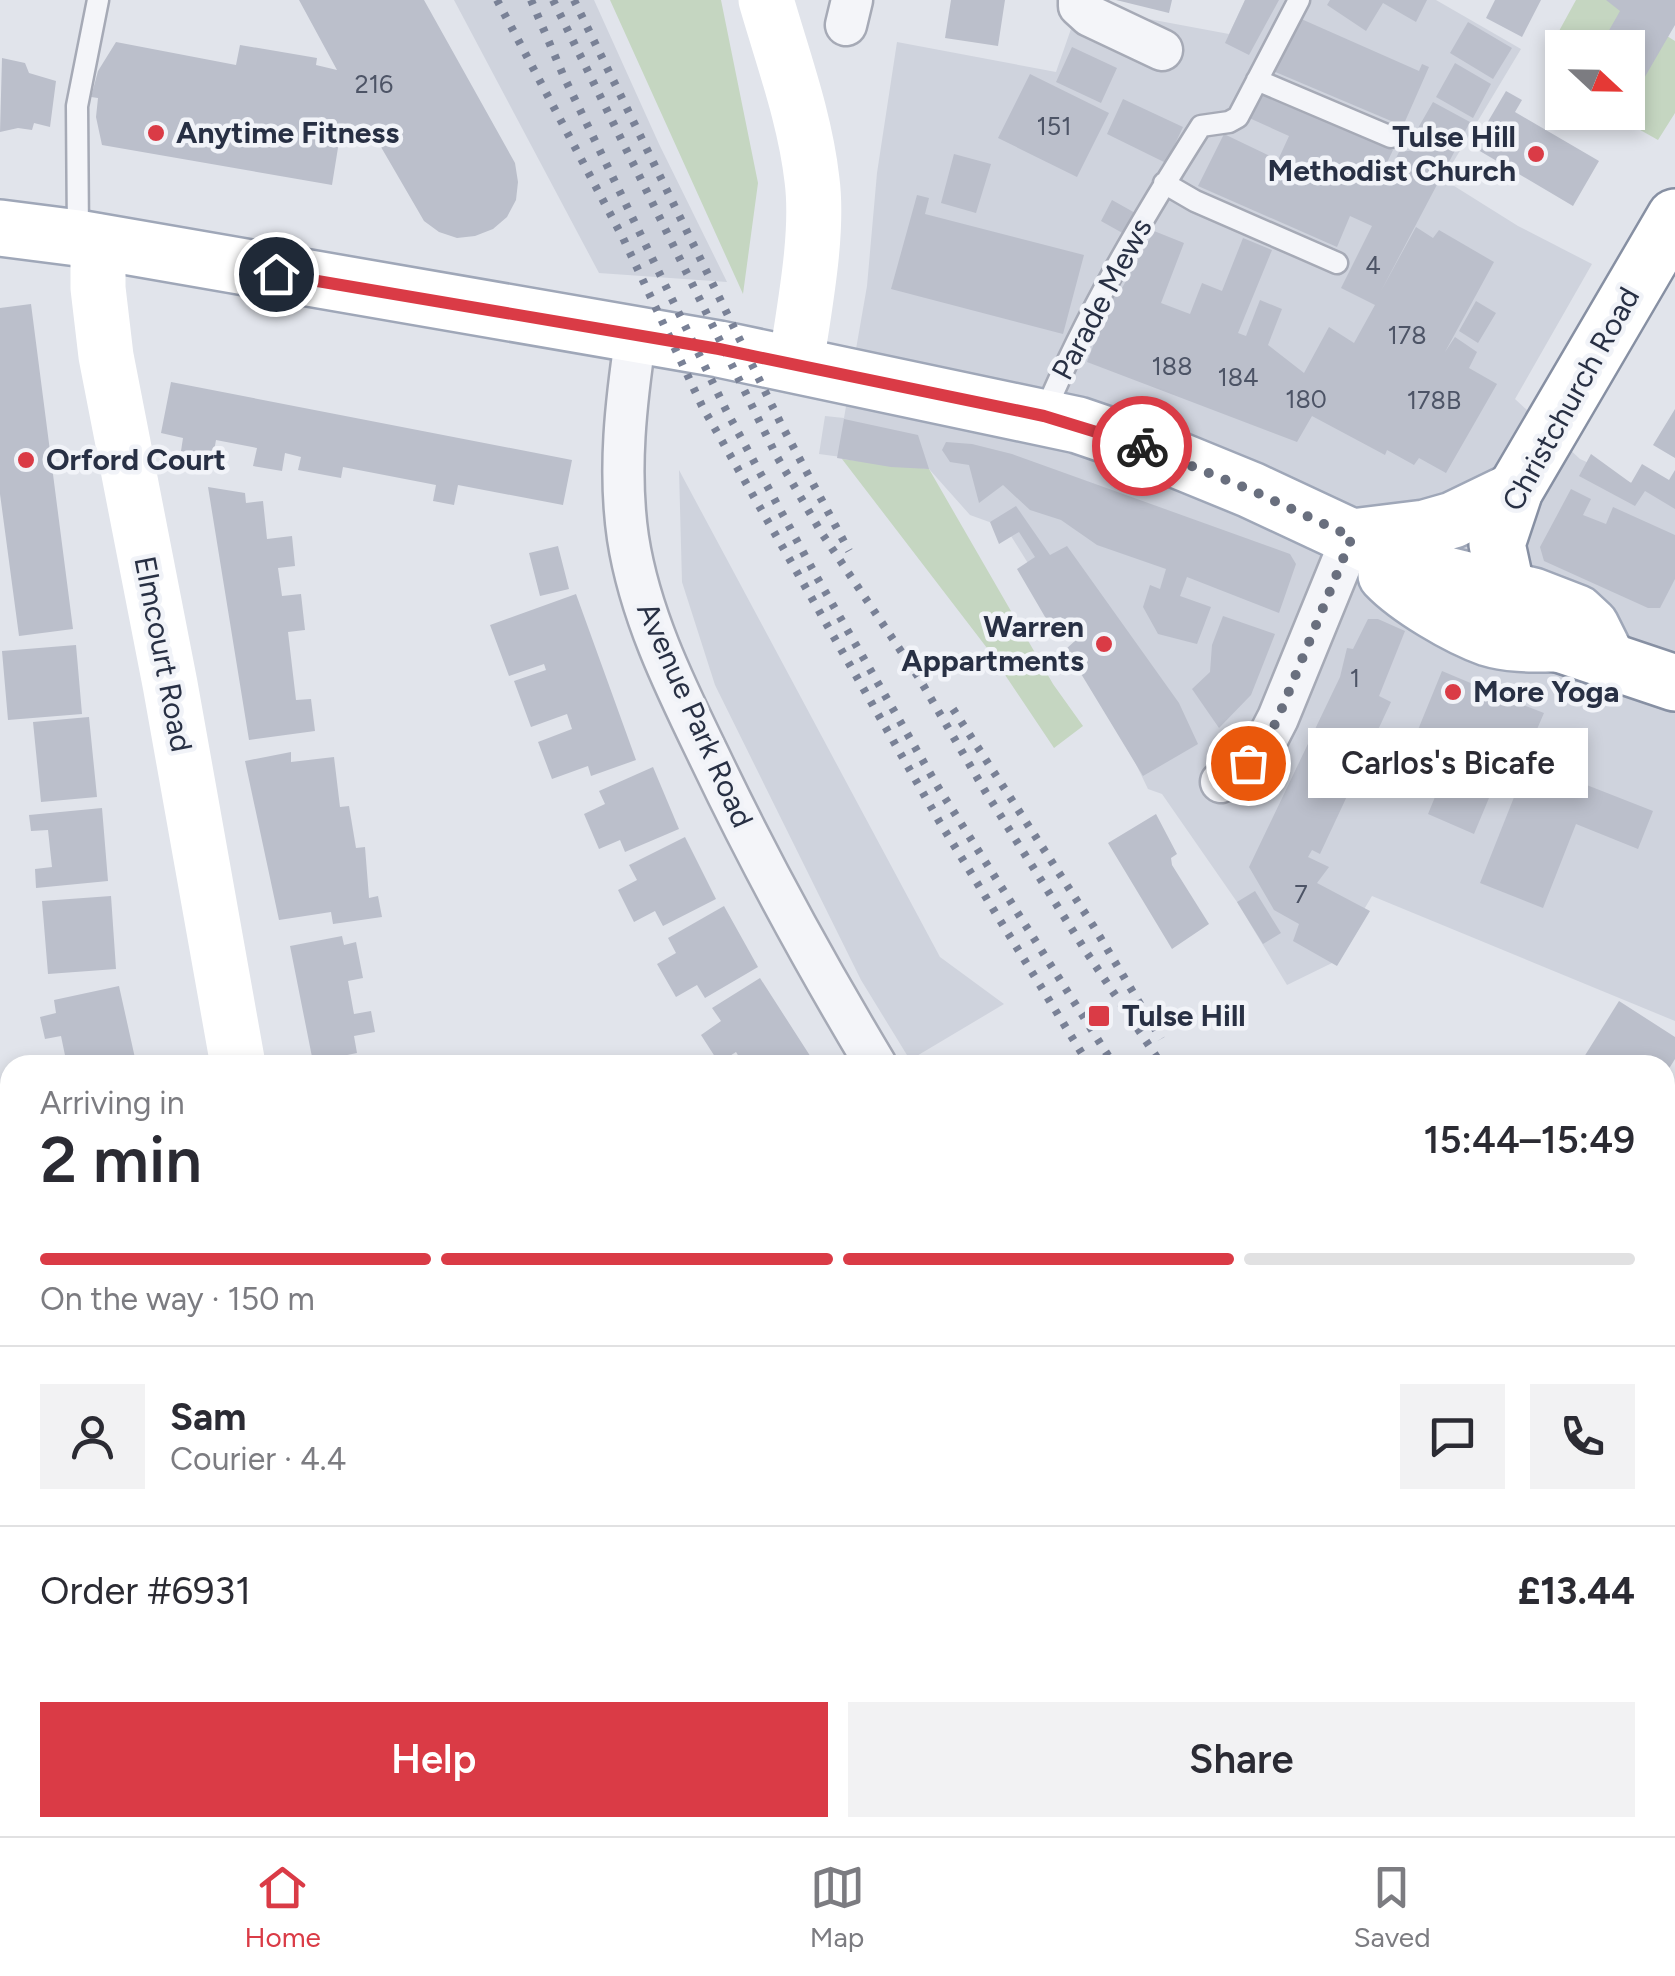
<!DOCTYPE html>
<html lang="en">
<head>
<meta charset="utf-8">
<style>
  body { margin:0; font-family:Figtree,sans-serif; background:#f2f2f3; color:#2b2b33; height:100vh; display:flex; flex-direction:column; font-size:38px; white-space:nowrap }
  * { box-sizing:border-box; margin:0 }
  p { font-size:32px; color:#7c7c81 }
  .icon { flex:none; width:55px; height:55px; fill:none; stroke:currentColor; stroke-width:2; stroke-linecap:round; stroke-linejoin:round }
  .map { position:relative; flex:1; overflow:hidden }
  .drawer { position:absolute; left:0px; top:1055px; width:1675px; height:782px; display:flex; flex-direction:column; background:#fff; border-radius:30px 30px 0 0; box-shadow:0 5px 15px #0003 }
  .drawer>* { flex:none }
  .needle { width:65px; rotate:112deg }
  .tools { position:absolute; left:1545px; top:30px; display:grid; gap:20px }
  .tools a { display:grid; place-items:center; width:100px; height:100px; border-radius:0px; background:#fff; box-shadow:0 5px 15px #0003; font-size:50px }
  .pin { position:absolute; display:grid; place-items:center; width:85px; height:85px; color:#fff; margin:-42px; border:5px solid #fff; border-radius:50%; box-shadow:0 2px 10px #0007 }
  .courier { position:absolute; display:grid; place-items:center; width:100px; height:100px; margin:-50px; border:8px solid #da3b46; border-radius:50%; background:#fff; color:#222; box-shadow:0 2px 12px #0007 }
  .bubble { position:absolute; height:70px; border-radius:0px; background:#fff; box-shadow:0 5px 15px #0003; font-size:32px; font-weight:600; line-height:70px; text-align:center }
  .head em { font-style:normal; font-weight:600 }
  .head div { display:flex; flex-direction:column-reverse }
  .head { display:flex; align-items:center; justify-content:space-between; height:170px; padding:0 40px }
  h1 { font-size:65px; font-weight:600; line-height:75px }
  .bar { display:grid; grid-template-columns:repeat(4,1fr); gap:15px 10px; align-content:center; height:120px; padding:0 40px }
  .bar i { height:12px; border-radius:8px; background:#e1e1e2 }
  .bar .current { background:#da3b46 }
  .bar p { grid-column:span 4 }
  .line { display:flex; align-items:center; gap:25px; padding:0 40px; border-top:2px solid #e1e1e2 }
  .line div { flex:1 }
  .round { display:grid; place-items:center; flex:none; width:105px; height:105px; border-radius:0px; background:#f2f2f3 }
  .action { display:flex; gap:20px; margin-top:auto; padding:20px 40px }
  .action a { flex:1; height:115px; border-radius:0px; background:#da3b46; color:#fff; font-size:40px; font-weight:600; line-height:115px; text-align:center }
  .action a+a { background:#f2f2f3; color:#2b2b33 }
  .tabs { display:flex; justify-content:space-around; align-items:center; height:140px; border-top:2px solid #e1e1e2; background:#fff; font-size:28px; color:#7c7c81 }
  .tabs a { display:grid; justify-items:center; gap:5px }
  .tabs .current { color:#da3b46 }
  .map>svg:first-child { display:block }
  .built { fill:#cfd3dd }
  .green { fill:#c5d6c1 }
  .building { fill:#bbbfcb }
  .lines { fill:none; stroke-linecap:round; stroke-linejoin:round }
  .lane-casing { stroke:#a6aab6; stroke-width:25 }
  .street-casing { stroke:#a6aab6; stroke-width:45 }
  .primary-casing { stroke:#9fa7b8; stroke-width:60 }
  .highway-casing { stroke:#8790a3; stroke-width:60 }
  .lane { stroke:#f4f5f9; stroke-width:20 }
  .street { stroke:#f4f5f9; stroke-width:40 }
  .secondary { stroke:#fff; stroke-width:55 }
  .primary { stroke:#fff; stroke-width:55 }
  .highway { stroke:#fff; stroke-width:55 }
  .rail { stroke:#798196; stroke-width:8; stroke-dasharray:5 10; stroke-linecap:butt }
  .done { stroke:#696f7e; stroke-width:10; stroke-dasharray:0 18 }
  .route { stroke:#da3b46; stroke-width:12 }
  .poi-dot { fill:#da3b46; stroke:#f1f3f8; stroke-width:4 }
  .labels { text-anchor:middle; stroke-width:9; stroke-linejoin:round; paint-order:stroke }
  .number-label { font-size:25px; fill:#4d5466 }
  .poi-label { font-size:30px; font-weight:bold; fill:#283044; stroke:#f1f3f8; text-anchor:start }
  .street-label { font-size:30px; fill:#283044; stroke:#f1f3f8 }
</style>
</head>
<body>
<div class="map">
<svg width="1675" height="1836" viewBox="0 0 1675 1836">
  <rect width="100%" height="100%" fill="#e1e4eb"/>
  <path class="built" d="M454,0h140l65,144 68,138 -128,-9z
    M1245,0h191l85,49 -78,130 75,47 74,38 -77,135 65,60 95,44v518l-303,-125 -40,67 -45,22 -50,-83 -75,-108 -14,-5 -72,-149 -70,-112 -36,-13 -41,-46 -110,-15 6,-38 19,2 23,-132 10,-113 20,-131 159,30 23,-66 150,28z
    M679,470l261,487 64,47 -94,56 -49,-80 -146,-295 -33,-103z
    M10,1247v581h237l-38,8h-209v-587z"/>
  <path class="green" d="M610,0h111l37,183 -15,111z
    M1576,0h33l66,41v72l-17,27 -48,-27 18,-1v-64h-66v32l-15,-11v-16z
    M842,459l87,10 124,215 30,42 -29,22 -67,-100z"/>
  <path class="building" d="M299,0h125l91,163 3,19 -2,18 -9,17 -14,12 -18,7 -18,2 -18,-6 -15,-11 -50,-86 -17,-3 -16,-3 -9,56 -230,-40 -6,-28 2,-19 -7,-1 7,-26 18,-29 120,23 4,-20 77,13 -1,7 21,5z
    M951,0h54l-7,46 -53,-8z
    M1116,0h56l-3,13z
    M1245,0h34l-30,55 -24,-12z
    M1330,0h97l-11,22 -33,-19 -17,28 -39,-26z
    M1495,0h46l-19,37 -36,-19z
    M1606,0h69v25l-47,81v-58h-29l21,-37z
    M1299,18l120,53 3,-7 7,3 -26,59 -130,-55z
    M1468,22l44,26 -19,31 -43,-26z
    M1072,47l45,21 -16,35 -45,-21z
    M2,58l23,5 4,10 27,8 -6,46 -16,-4 -2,7 -14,-2 -18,4z
    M1455,63l36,21 -18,34 -37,-21z
    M1030,74l79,39 -32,64 -79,-39z
    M1259,91l134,59 -8,17 5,3 9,-18 28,-3 2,-5 -15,-9 19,-33 37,20 -89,169 35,-64 17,11 6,-8 55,32 -49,90 10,-15 22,15 -8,16 28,16 -51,89 -27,-15 -5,7 -27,-15 -2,5 -73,-39 -15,26 -210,-80 29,-76 6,2 32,-57 30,12 -23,60 29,11 12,-31 20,8 21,-53 29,12 -34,83 8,3 14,-36 22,9 -14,36 36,28 25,-46 25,16 21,-38 -34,-17 31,-62 -22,-10 -13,31 -139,-61 26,-52 54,26 11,-24 -42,-19z
    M1506,91l16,9 -7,12 84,49 -26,45 -100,-59z
    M1123,99l60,28 -17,36 -59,-29z
    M954,154l37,10 -15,49 -35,-10z
    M917,195l12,3 -4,16 159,41 -21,79 -172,-45z
    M1112,200l25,14 -11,21 -25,-14z
    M1476,301l20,12 -18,30 -19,-12z
    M31,304l42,325 -54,7 -19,-142v-186z
    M171,382l401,78 -9,45 -105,-20 -4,20 -21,-4 3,-16 -93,-18 -2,11 -43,-8 3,-13 -16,-4 -3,18 -29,-5 4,-18 -41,-8 -3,17 -32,-6 2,-13 -22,-5z
    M1675,409v49l-22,-13z
    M844,419l74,16 11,34 -38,-2 -54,-9z
    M946,442l26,2 40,10 278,100 6,10 -17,49 -92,-36 -7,19 31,11 -14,37 -39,-10 -15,-27 7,-22 10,4 6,-20 -69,-24 -36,-25 -31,-10 -27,-25 -24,18 -10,-38 -19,-3 -8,-12z
    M1591,454l40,29 11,-19 27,16 6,-10v39l-30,-18 -10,15 -56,-30z
    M208,487l37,6 1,10 17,-2 4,38 25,-3 3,30 -17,2 4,28 19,-2 4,36 -17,2 8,68 15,-1 4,32 -66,9z
    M1571,489l20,10 -8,16 23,9 7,-17 62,28v44l-15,29h-12l-104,-47 -4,-14z
    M1016,506l34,49 17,-9 112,157 19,41 -55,32 -77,-127 10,-9 -15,-23 -13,5 -31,-53 18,-12 -16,-25 -20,12 -9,-22z
    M558,546l11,43 -29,7 -11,-43z
    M576,594l60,166 -45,16 -3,-10 -36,13 -14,-37 34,-13 -5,-15 -36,13 -17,-46 32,-11 -2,-6 -35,12 -19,-51z
    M1223,616l52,18 -24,61 -32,33 -27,-39 18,-17 2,-27z
    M1368,619h10l27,12 -26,65 12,6 -71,152 -8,-4 -4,7 21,10 -12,16 53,28 -33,55 -44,-25 6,-17 -25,-14 -25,-43 91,-190 7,-29 6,1z
    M76,645l6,69 -74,6 -6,-69z
    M1442,671l38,16 2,-5 28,12 -2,5 36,14 -22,51 -16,-7 -32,77 -46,-20 23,-56 -38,-16z
    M89,717l8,80 -56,5 -8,-80z
    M291,752v10l43,-5 6,50 9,-1 7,42 9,-1 4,51 9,-2 4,21 -49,7 -2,-12 -52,8 -34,-159z
    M1528,762l125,49 -15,38 -62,-25 -33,84 -63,-25z
    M653,767l26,62 -54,23 -5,-12 -21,9 -15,-35 21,-10 -6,-13z
    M102,808l6,73 -72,7 -1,-19 17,-2 -2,-18 -2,-19 -17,1 -2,-16z
    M1156,814l21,40 -6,4 1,7 37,59 -37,25 -64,-106z
    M685,837l31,62 -53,27 -8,-15 -21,11 -16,-32 19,-10 -8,-15z
    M1255,891l26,42 -18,11 -26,-42z
    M111,896l5,73 -68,5 -6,-73z
    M724,906l34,61 -53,31 -8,-13 -21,12 -19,-33 19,-11 -8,-15z
    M342,936l2,9 12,-3 7,36 -15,3 6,33 17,-3 4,21 -21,4 3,17 -44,9 -23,-116z
    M760,978l56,87h-72l-8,-13 -17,11 -18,-28 20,-14 -9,-13z
    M119,986l16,72 -31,7h-37l-6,-29 -16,3 -5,-22 16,-4 -2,-13z
    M1619,1001l56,36v22l-10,16v-10h-86z
    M10,1275v553l27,1 -37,7v-558z
    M454,1828h43l-9,3 1,5h-33z
    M695,1828h119l5,8h-140z"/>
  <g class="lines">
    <g class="lane-casing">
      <path id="lane" d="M1257,80l134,57
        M1164,183l31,18 142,62
        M78,236l-1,-130 21,-106
        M1044,414c43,-102 98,-195 157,-288l28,-4 9,-5 61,-117"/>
    </g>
    <g class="street-casing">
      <path id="street" d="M1079,0v6l11,10 72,34
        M846,25l6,-25
        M636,334c-10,68 -18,136 -8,204 12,78 48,150 82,220 50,105 106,207 166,307
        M1221,782l38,-27 19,-37 74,-181
        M1665,1413l10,8
        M1212,1828l2,8"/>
    </g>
    <g class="primary-casing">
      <path id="primary" d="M0,228l78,10 641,111 359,76 85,29 88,36 167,78 115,28 44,17 14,13 17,34
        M1352,537l73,-9 28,-8 62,-30
        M1386,575c22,23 71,52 102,63 22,7 48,6 71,6"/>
    </g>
    <g class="highway-casing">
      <path id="highway" d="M1675,217l-160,273 -18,54 10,46 13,21 16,17 23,16 116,39
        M1665,1225l10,-14
        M1011,1836l12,-8"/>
    </g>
    <use href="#lane" class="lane"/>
    <use href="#street" class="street"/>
    <path class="secondary" d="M766,0c17,59 39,118 46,180 7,54 -8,129 -16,184
      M98,242v46l8,68 64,328 68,381
      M410,1828l2,8"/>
    <use href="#primary" class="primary"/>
    <use href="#highway" class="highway"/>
    <path class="rail" d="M497,0l126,238 79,168 237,415 150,244
      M531,0l33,77 162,333 89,164 123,213 176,278
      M553,0l223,455 45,77 98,146 66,113 100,159 77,115
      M574,0l207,424 68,127
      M953,709l141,218 67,112
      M1665,1726l10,7
      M1665,1750l10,7
      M1623,1828l7,8
      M1650,1828l7,8"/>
  </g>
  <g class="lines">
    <path class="done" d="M1142,446l109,44 101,47 -74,181 -19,37 -11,8"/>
    <path class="route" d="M276,274l443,75 325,67 98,30"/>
  </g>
  <g class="poi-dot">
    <circle cx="156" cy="133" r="10"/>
    <circle cx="1536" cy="154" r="10"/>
    <circle cx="26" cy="460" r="10"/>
    <circle cx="1104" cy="644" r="10"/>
    <circle cx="1453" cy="692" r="10"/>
    <rect x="1087" y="1004" width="24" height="24" rx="5"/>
  </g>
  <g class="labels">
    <g class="number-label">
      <text x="374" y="93">216</text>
      <text x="1054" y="135">151</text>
      <text x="1373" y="274">4</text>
      <text x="1407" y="344">178</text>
      <text x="1172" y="375">188</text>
      <text x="1238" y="386">184</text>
      <text x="1306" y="408">180</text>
      <text x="1434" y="409">178B</text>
      <text x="1355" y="687">1</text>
      <text x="1301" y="903">7</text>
    </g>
    <g class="poi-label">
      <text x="176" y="143">Anytime Fitness</text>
      <text x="1516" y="147" text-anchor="end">Tulse Hill<tspan x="1516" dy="34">Methodist Church</tspan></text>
      <text x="46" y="470">Orford Court</text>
      <text x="1084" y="637" text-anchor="end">Warren<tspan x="1084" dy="34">Appartments</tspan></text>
      <text x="1473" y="702">More Yoga</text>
      <text x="1122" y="1026">Tulse Hill</text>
    </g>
    <g class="street-label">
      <text transform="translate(1102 299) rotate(-62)" y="10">Parade Mews</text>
      <text transform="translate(1571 399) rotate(-61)" y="10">Christchurch Road</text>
      <text transform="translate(163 654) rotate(79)" y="10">Elmcourt Road</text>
      <text transform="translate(695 715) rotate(66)" y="10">Avenue Park Road</text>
    </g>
  </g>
</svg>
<div class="tools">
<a><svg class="needle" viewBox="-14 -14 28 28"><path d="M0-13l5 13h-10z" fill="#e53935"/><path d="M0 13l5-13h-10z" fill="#7c7c81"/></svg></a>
</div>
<div class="pin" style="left:1248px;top:763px;background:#ea580c"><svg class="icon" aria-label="bag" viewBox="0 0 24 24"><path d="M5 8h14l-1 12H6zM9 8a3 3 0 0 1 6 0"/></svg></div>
<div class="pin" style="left:276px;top:274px;background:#1f2937"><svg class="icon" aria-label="home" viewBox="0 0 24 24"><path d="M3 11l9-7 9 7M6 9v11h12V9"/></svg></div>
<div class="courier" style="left:1142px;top:446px"><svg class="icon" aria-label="bike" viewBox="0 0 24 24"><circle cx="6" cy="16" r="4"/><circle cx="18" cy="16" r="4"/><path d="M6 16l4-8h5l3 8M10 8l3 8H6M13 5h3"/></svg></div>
<div class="bubble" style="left:1308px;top:728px;width:280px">Carlos's Bicafe</div>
<section class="drawer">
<div class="head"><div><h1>2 min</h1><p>Arriving in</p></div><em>15:44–15:49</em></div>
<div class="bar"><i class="current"></i><i class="current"></i><i class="current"></i><i></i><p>On the way · 150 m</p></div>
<div class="line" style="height:180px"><a class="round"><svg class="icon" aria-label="person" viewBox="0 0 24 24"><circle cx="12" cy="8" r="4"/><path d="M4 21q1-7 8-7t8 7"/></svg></a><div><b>Sam</b><p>Courier · 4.4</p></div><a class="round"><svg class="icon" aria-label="chat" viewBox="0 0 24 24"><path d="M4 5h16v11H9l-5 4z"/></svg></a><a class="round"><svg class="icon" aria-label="phone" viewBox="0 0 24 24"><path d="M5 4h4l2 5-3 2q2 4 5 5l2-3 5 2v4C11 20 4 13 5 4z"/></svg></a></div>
<div class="line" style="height:130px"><div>Order #6931</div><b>£13.44</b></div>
<div class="action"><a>Help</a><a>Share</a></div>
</section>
</div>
<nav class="tabs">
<a class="current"><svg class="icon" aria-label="home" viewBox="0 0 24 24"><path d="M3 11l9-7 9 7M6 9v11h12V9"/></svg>Home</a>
<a><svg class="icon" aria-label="map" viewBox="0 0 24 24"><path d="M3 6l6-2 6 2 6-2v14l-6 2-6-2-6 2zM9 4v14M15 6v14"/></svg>Map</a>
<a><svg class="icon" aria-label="saved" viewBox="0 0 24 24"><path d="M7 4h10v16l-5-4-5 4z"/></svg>Saved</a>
</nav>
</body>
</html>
